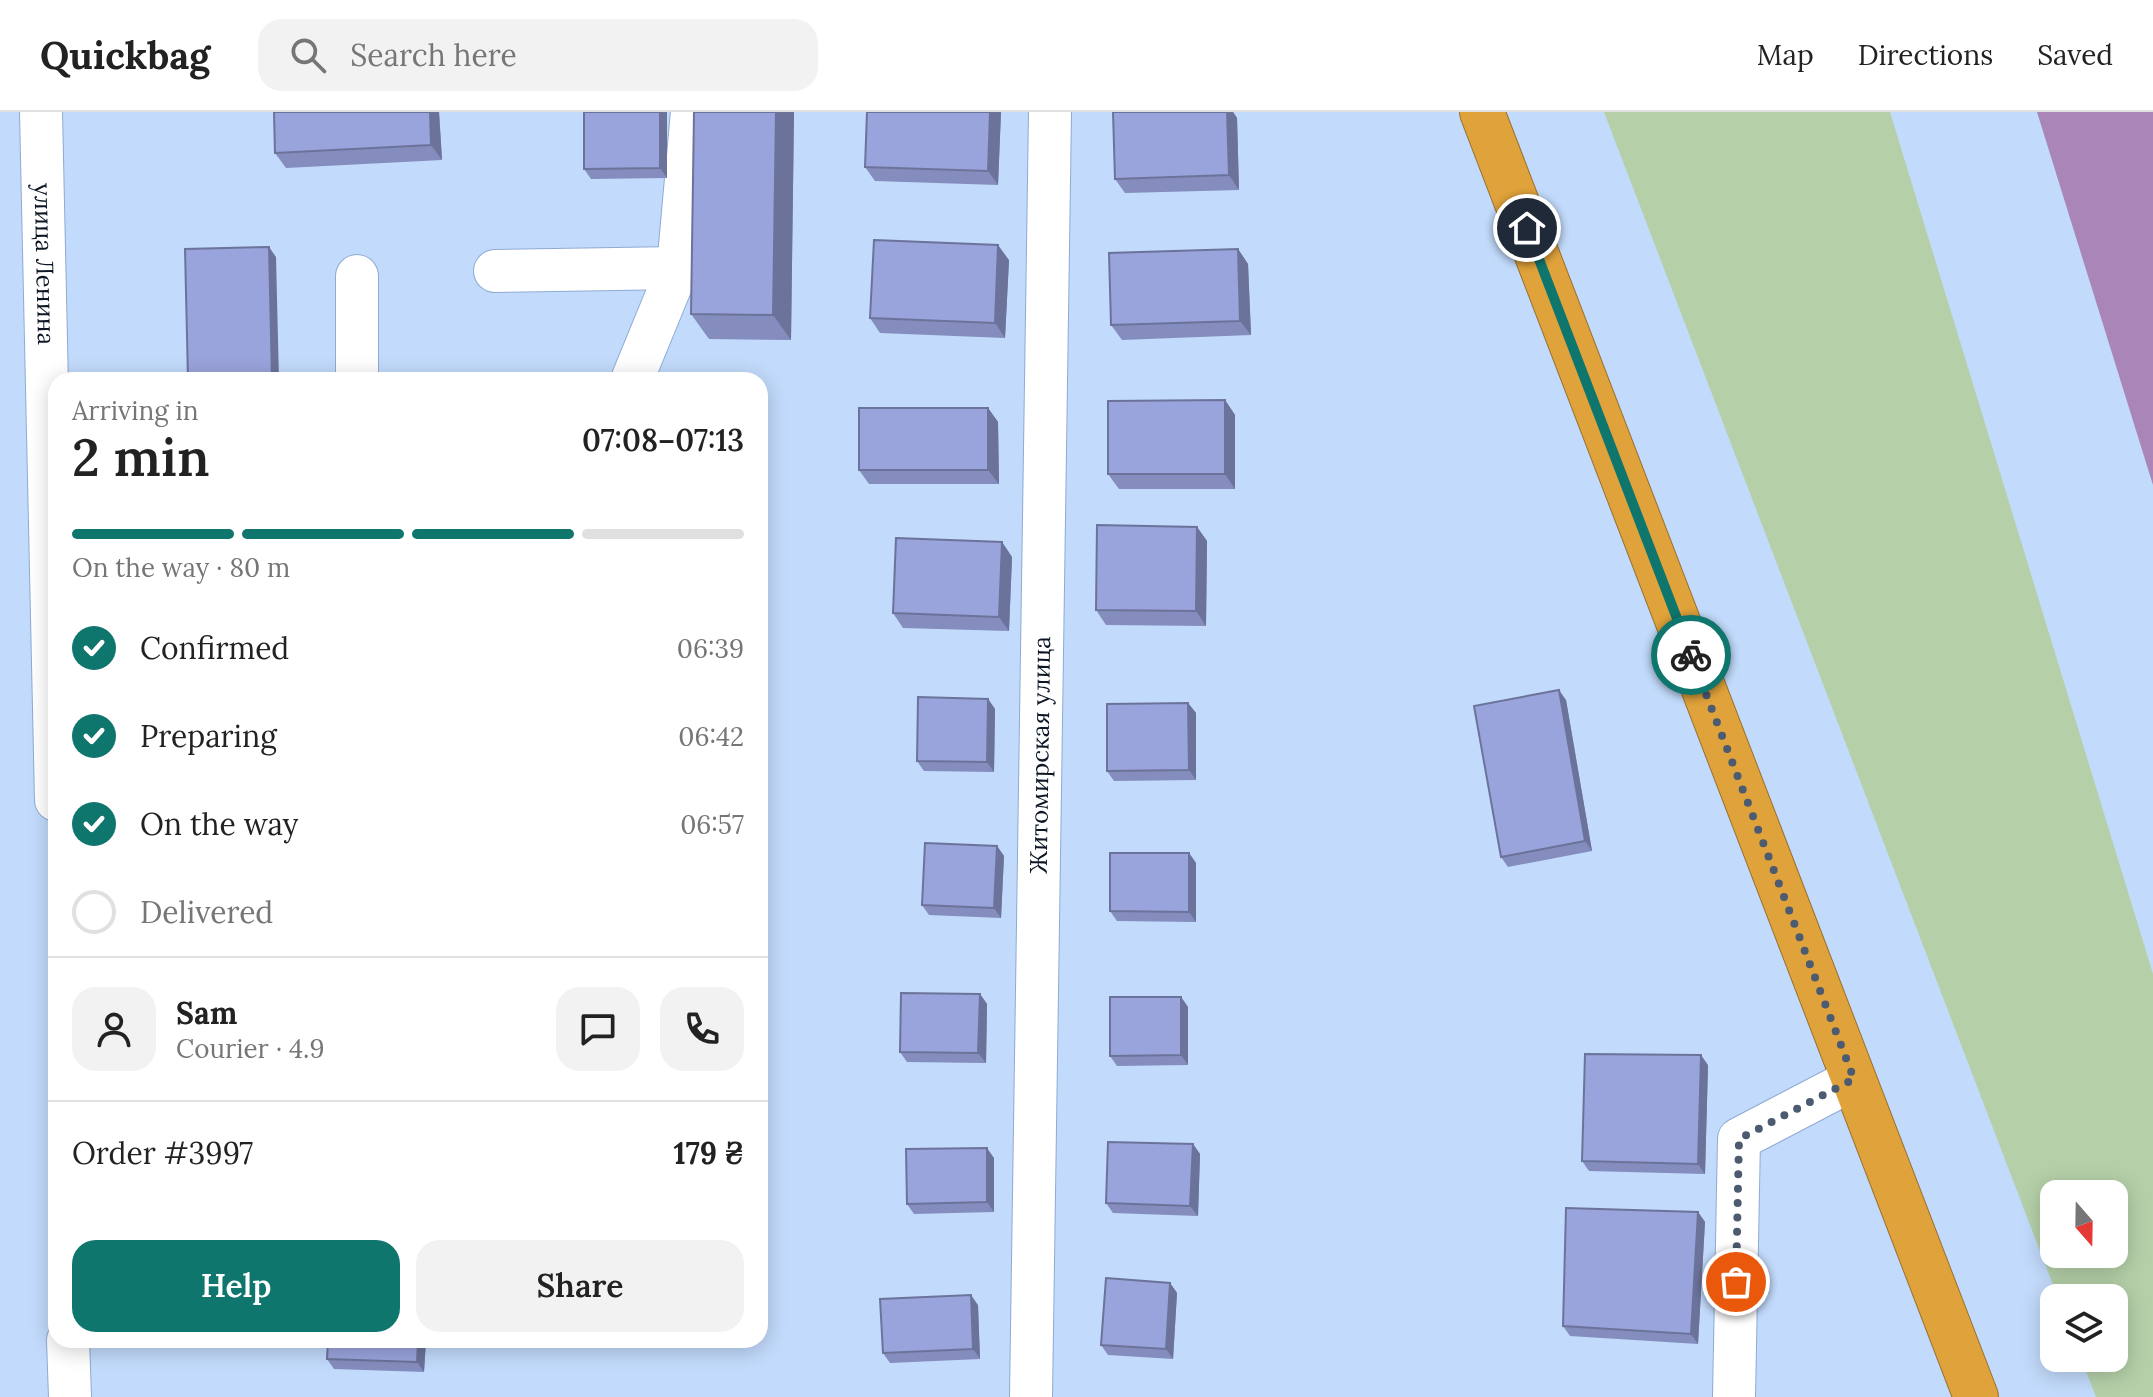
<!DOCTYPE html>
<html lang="en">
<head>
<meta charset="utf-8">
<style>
  body { margin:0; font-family:Lora,serif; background:#f2f2f2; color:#222; height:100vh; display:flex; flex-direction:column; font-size:30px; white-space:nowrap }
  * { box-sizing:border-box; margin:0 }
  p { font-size:26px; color:#767676 }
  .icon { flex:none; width:44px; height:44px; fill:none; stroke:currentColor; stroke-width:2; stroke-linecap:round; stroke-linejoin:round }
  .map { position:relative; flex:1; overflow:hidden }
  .sheet { position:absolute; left:48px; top:260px; width:720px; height:976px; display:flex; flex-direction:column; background:#fff; border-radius:24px; box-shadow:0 4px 20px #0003 }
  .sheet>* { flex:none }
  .needle { width:52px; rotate:160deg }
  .buttons { position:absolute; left:2040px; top:1068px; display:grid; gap:16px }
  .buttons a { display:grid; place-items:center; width:88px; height:88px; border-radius:16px; background:#fff; box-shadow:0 4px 20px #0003; font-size:40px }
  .pin { position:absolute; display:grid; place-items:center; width:68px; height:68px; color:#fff; margin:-34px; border:4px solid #fff; border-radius:50%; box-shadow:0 2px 8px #0007 }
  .courier { position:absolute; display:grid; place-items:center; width:80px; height:80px; margin:-40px; border:6px solid #0f766e; border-radius:50%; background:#fff; color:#222; box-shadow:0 2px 10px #0007 }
  .overview em { font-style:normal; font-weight:600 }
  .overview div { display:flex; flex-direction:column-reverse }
  .overview { display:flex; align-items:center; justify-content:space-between; height:136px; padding:0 24px }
  h1 { font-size:52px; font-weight:600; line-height:60px }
  .bar { display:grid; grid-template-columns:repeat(4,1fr); gap:12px 8px; align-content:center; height:96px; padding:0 24px }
  .bar i { height:10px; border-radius:6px; background:#e0e0e0 }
  .bar .current { background:#0f766e }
  .bar p { grid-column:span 4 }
  .line { display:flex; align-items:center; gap:20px; padding:0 24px; border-top:2px solid #e0e0e0 }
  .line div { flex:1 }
  .round { display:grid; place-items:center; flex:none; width:84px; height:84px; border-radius:24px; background:#f2f2f2 }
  ol { padding:0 24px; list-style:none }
  li { display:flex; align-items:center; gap:24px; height:88px }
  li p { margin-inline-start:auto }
  li .icon { padding:8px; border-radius:50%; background:#0f766e; color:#fff; stroke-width:4 }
  li:last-child { color:#767676 }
  li i { width:44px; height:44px; border:4px solid #e0e0e0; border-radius:50% }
  .action { display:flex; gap:16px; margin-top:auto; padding:16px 24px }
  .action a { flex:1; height:92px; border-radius:24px; background:#0f766e; color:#fff; font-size:32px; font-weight:600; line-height:92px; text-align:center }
  .action a+a { background:#f2f2f2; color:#222 }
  header { display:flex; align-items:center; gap:48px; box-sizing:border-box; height:112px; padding:0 40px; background:#fff; border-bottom:2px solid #e0e0e0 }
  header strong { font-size:38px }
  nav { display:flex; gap:44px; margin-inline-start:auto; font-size:28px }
  .search { width:560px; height:72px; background:#f2f2f2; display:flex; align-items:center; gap:20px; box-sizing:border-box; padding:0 28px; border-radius:24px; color:#767676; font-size:30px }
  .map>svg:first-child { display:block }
  .green { fill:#b5d0a9; fill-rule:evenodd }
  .water { fill:#aa86b8 }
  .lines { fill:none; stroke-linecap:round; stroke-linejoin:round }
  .minor-casing { stroke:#8fabd3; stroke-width:44 }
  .highway-casing { stroke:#967133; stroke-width:46 }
  .minor { stroke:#fff; stroke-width:42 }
  .highway { stroke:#e0a23a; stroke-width:44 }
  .wall { fill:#848dbd }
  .shaded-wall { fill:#6c739a }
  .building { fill:#9aa4dc; stroke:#6c739a; stroke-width:2 }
  .done { stroke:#4c5b70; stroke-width:8; stroke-dasharray:0 14.4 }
  .route { stroke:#0f766e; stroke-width:10 }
  .labels { text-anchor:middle; stroke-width:8; stroke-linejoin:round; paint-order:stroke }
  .street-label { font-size:24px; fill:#0c1625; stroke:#c2dafb }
</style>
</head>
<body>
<header>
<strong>Quickbag</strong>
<div class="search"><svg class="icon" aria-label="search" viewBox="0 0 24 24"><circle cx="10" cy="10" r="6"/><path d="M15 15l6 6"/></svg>Search here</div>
<nav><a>Map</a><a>Directions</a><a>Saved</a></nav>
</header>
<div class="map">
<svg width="2153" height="1285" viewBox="0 0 2153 1285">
  <rect width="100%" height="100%" fill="#c2dafb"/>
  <path class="green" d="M1604,0h286l263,862v423h-57l-15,-39h33v-60h-56zM2054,1082h60v60h-60z"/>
  <path class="water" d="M2037,0h116v373z"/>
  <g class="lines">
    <g class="minor-casing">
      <g id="minor">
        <path id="s1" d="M41,0l15,688"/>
        <path d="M495,159l183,-3"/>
        <path d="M357,164v104"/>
        <path d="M632,268l46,-112 14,-156"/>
        <path d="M68,1228l2,57"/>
        <path id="s2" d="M1031,1285l19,-1285"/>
        <path d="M1734,1285l5,-258 115,-60"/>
      </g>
    </g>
    <g class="highway-casing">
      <path id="highway" d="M1482,0l494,1285"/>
    </g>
    <use href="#minor" class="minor"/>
    <use href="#highway" class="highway"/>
  </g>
  <path class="wall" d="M439,0l3,48 -156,8 -11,-15z
    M667,0v66l-76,1 -7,-10z
    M694,0h100l-3,228 -82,-1 -18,-25z
    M867,0h134l-3,73 -123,-4 -10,-14z
    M1113,0h120l4,6 2,72 -114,3 -10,-14z
    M1238,137l10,15 3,71 -129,5 -11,-15z
    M1009,148l-4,78 -125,-5 -10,-15z
    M1225,288l10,15v74h-116l-11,-15z
    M988,296l10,14 1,62h-130l-10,-14z
    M1197,415l10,14 -1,85 -100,-1 -10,-15z
    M1002,430l10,15 -3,74 -106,-3 -10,-15z
    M988,587l7,10 -1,63 -70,-1 -7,-10z
    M1566,588l26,151 -84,16 -7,-10z
    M1188,591l8,10v67l-82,1 -7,-10z
    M997,734l7,10 -3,62 -72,-3 -7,-10z
    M1189,741l7,10v59l-79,-1 -7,-10z
    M980,882l7,10 -1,59 -79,-1 -7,-10z
    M1181,885l7,10v58l-71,1 -7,-10z
    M1708,953l-3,109 -116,-3 -7,-10z
    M1193,1032l7,10 -2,62 -85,-3 -7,-10z
    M994,1046v54l-80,2 -7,-10z
    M1698,1100l7,10 -7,122 -128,-8 -7,-10z
    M1170,1171l7,10 -4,66 -65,-4 -7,-10z
    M978,1193l2,54 -90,4 -7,-10z
    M328,1228h98l-2,32 -90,-3 -7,-10z"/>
  <path class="shaded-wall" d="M430,0h9l3,48 -11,-15z
    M660,0h7v66l-7,-10z
    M776,0h18l-3,228 -18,-25z
    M990,0h11l-3,73 -10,-14z
    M1227,0h6l4,6 2,72 -10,-15z
    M998,133l11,15 -4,78 -10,-15z
    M269,135l7,10 3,123h-7z
    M1238,137l10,15 3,71 -11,-14z
    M1225,288l10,15v74l-10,-15z
    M988,296l10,14 1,62 -11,-14z
    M1197,415l10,14 -1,85 -10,-15z
    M1002,430l10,15 -3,74 -10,-14z
    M1559,578l7,10 26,151 -7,-10z
    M988,587l7,10 -1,63 -7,-10z
    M1188,591l8,10v67l-7,-10z
    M997,734l7,10 -3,62 -7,-10z
    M1189,741l7,10v59l-7,-10z
    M980,882l7,10 -1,59 -8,-10z
    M1181,885l7,10v58l-7,-10z
    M1701,943l7,10 -3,109 -7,-10z
    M1193,1032l7,10 -2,62 -8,-10z
    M987,1036l7,10v54l-7,-10z
    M1698,1100l7,10 -7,122 -7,-10z
    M1170,1171l7,10 -4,66 -7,-10z
    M971,1183l7,10 2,54 -7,-10z
    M418,1228h8l-2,32 -7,-10z"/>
  <path class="building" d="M274,0h156l1,33 -156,8z
    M584,0h76v56l-76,1z
    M694,0h82l-3,203 -82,-1z
    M867,0h123l-2,59 -123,-4z
    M1113,0h114l2,63 -114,4z
    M874,128l124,5 -3,78 -125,-5z
    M269,135l3,133h-84l-3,-131z
    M1238,137l2,72 -129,4 -2,-72z
    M631,265l86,3h-86z
    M1225,288v74h-117v-73z
    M859,296h129v62h-129z
    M1097,413l100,2 -1,84 -100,-1z
    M896,426l106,4 -3,75 -106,-4z
    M1559,578l26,151 -84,16 -27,-151z
    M918,585l70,2 -1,63 -70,-1z
    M1188,591l1,67 -82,1v-67z
    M925,731l72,3 -3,62 -72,-3z
    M1110,741h79v59l-79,-1z
    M901,881l79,1 -2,59 -78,-1z
    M1110,885h71v58l-71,1z
    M1585,942l116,1 -3,109 -116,-3z
    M1108,1030l85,2 -3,62 -84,-3z
    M987,1036v54l-80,2 -1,-55z
    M1566,1096l132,4 -7,122 -128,-8z
    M1106,1166l64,5 -4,66 -65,-4z
    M971,1183l2,54 -90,4 -3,-54z
    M328,1228h90l-1,22 -90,-3z"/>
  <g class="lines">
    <path class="done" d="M1691,543l163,424 -115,60 -3,143"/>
    <path class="route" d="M1527,116l164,427"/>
  </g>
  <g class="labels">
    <g class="street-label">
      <text dy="8" stroke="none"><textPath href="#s1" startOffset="152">улица Ленина</textPath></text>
      <text dy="8" stroke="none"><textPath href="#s2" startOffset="642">Житомирская улица</textPath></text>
    </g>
  </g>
</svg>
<div class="buttons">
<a><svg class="needle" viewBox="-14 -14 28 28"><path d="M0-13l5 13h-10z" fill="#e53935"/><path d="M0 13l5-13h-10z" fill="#767676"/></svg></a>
<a><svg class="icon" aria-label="layers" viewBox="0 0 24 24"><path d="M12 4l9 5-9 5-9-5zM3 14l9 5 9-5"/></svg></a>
</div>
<div class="pin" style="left:1736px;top:1170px;background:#ea580c"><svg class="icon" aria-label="bag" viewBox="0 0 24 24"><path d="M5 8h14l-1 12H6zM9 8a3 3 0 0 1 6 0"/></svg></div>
<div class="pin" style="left:1527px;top:116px;background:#1f2937"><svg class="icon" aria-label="home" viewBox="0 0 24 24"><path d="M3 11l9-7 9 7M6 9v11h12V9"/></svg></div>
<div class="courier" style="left:1691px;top:543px"><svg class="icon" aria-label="bike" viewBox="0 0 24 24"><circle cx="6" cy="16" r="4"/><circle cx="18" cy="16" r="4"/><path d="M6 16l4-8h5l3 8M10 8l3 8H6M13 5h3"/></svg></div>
<section class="sheet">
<div class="overview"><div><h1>2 min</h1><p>Arriving in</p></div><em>07:08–07:13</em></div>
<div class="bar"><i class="current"></i><i class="current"></i><i class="current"></i><i></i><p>On the way · 80 m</p></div>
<ol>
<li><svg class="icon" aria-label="check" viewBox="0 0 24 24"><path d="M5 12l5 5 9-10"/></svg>Confirmed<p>06:39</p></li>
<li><svg class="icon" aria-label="check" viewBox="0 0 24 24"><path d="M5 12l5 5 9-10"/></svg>Preparing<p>06:42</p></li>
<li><svg class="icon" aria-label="check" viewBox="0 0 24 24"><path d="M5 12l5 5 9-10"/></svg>On the way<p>06:57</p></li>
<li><i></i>Delivered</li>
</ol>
<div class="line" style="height:144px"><a class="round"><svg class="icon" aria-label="person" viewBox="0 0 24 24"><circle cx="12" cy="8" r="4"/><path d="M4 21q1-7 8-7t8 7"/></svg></a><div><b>Sam</b><p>Courier · 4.9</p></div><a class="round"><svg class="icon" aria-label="chat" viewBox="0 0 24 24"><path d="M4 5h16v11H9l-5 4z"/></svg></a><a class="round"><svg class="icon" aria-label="phone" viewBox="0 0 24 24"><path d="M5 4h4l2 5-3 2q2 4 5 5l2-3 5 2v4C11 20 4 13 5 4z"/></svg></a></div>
<div class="line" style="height:104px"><div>Order #3997</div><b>179 ₴</b></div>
<div class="action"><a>Help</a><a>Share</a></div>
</section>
</div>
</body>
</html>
